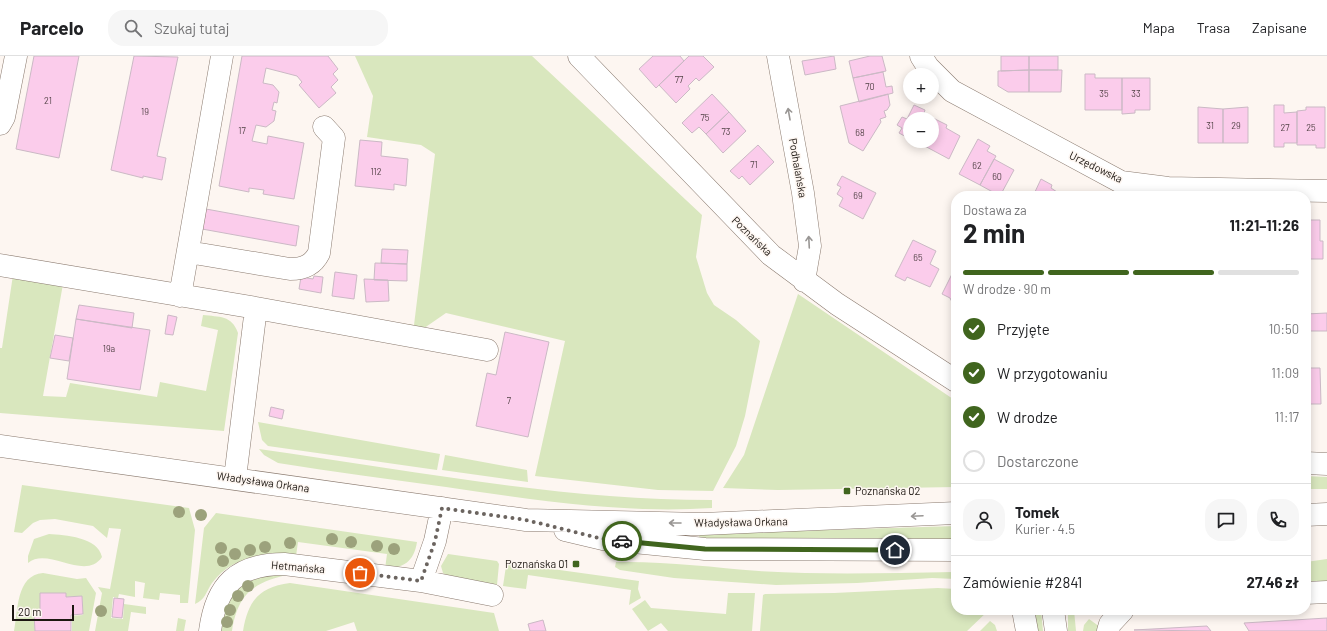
<!DOCTYPE html>
<html lang="pl">
<head>
<meta charset="utf-8">
<style>
  body { margin:0; font-family:Barlow,sans-serif; background:#f6f6f6; color:#202124; height:100vh; display:flex; flex-direction:column; font-size:15px; white-space:nowrap }
  * { box-sizing:border-box; margin:0 }
  p { font-size:13px; color:#757577 }
  .icon { flex:none; width:22px; height:22px; fill:none; stroke:currentColor; stroke-width:2; stroke-linecap:round; stroke-linejoin:round }
  .map { position:relative; flex:1; overflow:hidden }
  .details { position:absolute; left:951px; top:135px; width:360px; height:424px; display:flex; flex-direction:column; background:#fff; border-radius:16px; box-shadow:0 2px 10px #0003 }
  .details>* { flex:none }
  .fabs { position:absolute; left:903px; top:12px; display:grid; gap:8px }
  .fabs a { display:grid; place-items:center; width:36px; height:36px; border-radius:50%; background:#fff; box-shadow:0 2px 10px #0003; font-size:20px }
  .scale { position:absolute; left:12px; bottom:10px; width:62px; box-sizing:border-box; padding-left:4px; border:2px solid #1c1611; border-top:0; font-size:11px; line-height:14px; white-space:nowrap; color:#1c1611; -webkit-text-stroke:3px #fdf6f1; paint-order:stroke }
  .pin { position:absolute; display:grid; place-items:center; width:34px; height:34px; color:#fff; margin:-17px; border:2px solid #fff; border-radius:50%; box-shadow:0 1px 4px #0007 }
  .courier { position:absolute; display:grid; place-items:center; width:40px; height:40px; margin:-20px; border:3px solid #40651e; border-radius:50%; background:#fff; color:#222; box-shadow:0 1px 5px #0007 }
  .head em { font-style:normal; font-weight:700 }
  .head div { display:flex; flex-direction:column-reverse }
  .head { display:flex; align-items:center; justify-content:space-between; height:68px; padding:0 12px }
  h1 { font-size:26px; font-weight:700; line-height:30px }
  .bar { display:grid; grid-template-columns:repeat(4,1fr); gap:6px 4px; align-content:center; height:48px; padding:0 12px }
  .bar i { height:5px; border-radius:3px; background:#e0e0e0 }
  .bar .active { background:#40651e }
  .bar p { grid-column:span 4 }
  .line { display:flex; align-items:center; gap:10px; padding:0 12px; border-top:1px solid #e0e0e0 }
  .line div { flex:1 }
  .round { display:grid; place-items:center; flex:none; width:42px; height:42px; border-radius:16px; background:#f6f6f6 }
  ol { padding:0 12px; list-style:none }
  li { display:flex; align-items:center; gap:12px; height:44px }
  li p { margin-inline-start:auto }
  li .icon { padding:4px; border-radius:50%; background:#40651e; color:#fff; stroke-width:4 }
  li:last-child { color:#757577 }
  li i { width:22px; height:22px; border:2px solid #e0e0e0; border-radius:50% }
  header { display:flex; align-items:center; gap:24px; box-sizing:border-box; height:56px; padding:0 20px; background:#fff; border-bottom:1px solid #e0e0e0 }
  header strong { font-size:19px }
  nav { display:flex; gap:22px; margin-inline-start:auto; font-size:14px }
  .search { width:280px; height:36px; background:#f6f6f6; display:flex; align-items:center; gap:10px; box-sizing:border-box; padding:0 14px; border-radius:16px; color:#757577; font-size:15px }
  .map>svg:first-child { display:block }
  .green { fill:#d9e7be }
  .building { fill:#fbcceb; stroke:#cbb9c5 }
  .lines { fill:none; stroke-linecap:round; stroke-linejoin:round }
  .minor-casing { stroke:#8a7a6f; stroke-width:23 }
  .minor { stroke:#fff; stroke-width:22 }
  .tree { fill:#9ca27c }
  .oneway { stroke:#999694 }
  .done { stroke:#6b645f; stroke-width:4; stroke-dasharray:0 7.2 }
  .route { stroke:#40651e; stroke-width:5 }
  .poi-dot { fill:#40651e; stroke:#fdf6f1; stroke-width:1.5 }
  .labels { text-anchor:middle; stroke-width:3; stroke-linejoin:round; paint-order:stroke }
  .number-label { font-size:9px; fill:#544448 }
  .street-label { font-size:11px; fill:#1c1611; stroke:#fdf6f1 }
  .poi-label { font-size:11px; fill:#1c1611; stroke:#fdf6f1; text-anchor:start }
</style>
</head>
<body>
<header>
<strong>Parcelo</strong>
<div class="search"><svg class="icon" aria-label="search" viewBox="0 0 24 24"><circle cx="10" cy="10" r="6"/><path d="M15 15l6 6"/></svg>Szukaj tutaj</div>
<nav><a>Mapa</a><a>Trasa</a><a>Zapisane</a></nav>
</header>
<div class="map">
<svg width="1327" height="575" viewBox="0 0 1327 575">
  <rect width="100%" height="100%" fill="#fdf6f1"/>
  <path class="green" d="M355,0h177l170,159 -6,42 11,36 7,12 22,15 24,21 -15,75 -9,30 -23,45 -55,-1 -123,-14 30,-135 -119,-28 -29,20 -19,-10 16,2 21,-171 -14,-9 -54,-8 6,-41z
    M13,219l50,9 -20,112 23,1 4,-14 87,14 3,-15 46,9 12,-61 -17,-4 2,-11c16,2 29,0 35,18l-14,98 -224,-18v-65h2z
    M798,238l158,107v86l-178,3 -55,-2 21,-33z
    M258,366l182,32 -3,16 -169,-24 -6,-6z
    M259,393c150,21 301,51 453,51v8c-89,6 -178,-8 -266,-21 -56,-8 -112,-15 -168,-24l-14,-8z
    M445,399l82,15 1,12 -86,-12z
    M1306,420l21,1v12h-21z
    M22,429l167,23 6,22 -7,73h-8v-8l-20,-2 -1,7 -16,-2 2,-15 -10,-2v16l-16,-3 -1,4 -5,-1 -2,21 12,1 1,-15 22,3v7l-15,-2 -3,19h-33l7,-38 -4,-6 12,2 11,-60 -12,-1 -2,10 -14,-12 -38,-7 -15,1 -7,3 -11,10 -8,-1z
    M216,457l201,29c-3,20 -14,26 -32,27l2,-15 -89,-12 -2,14c-33,-2 -63,-1 -84,27 -6,9 -7,17 -17,21l9,-76z
    M956,470v13h-256l-1,-3 3,-2z
    M49,478c16,1 49,3 53,23 -17,25 -54,-11 -74,6v-7l6,-17z
    M448,498l49,7 2,3 -2,21 -45,-5 -9,-7 -2,-7z
    M1327,503v24l-21,1v-22z
    M616,506c48,-1 95,5 143,9 65,4 130,2 195,1h2v7l-24,-1 -75,5 -81,2 -102,-7 -54,-8 -5,-3z
    M509,507l130,18 -1,8 3,9 -12,7 2,-15 -103,-15 -2,14 -23,-3 3,-20z
    M43,517l34,6 9,-1 10,15 -7,38h-17v-15l11,-1 -1,-19 -16,1v-4h-26v21h-6l1,17h-21c4,-20 2,-56 29,-58z
    M291,518c-37,8 -53,19 -59,57h-14l3,-19 16,-24 23,-13z
    M290,527l204,30 5,18h-142l-3,-9 -28,9h-83c5,-30 16,-44 47,-48z
    M938,532l18,1v21h33l-22,21h-207l3,-36 2,-1 69,-1z
    M728,537h27l-3,38h-84l-7,-8 -13,8 -16,-22 13,-9 6,8 75,6z
    M1034,554h7l2,21h-5z
    M1068,554h6l2,21h-8z
    M178,562l8,2 -2,11h-8z
    M1089,563l11,8v4h-17l1,-6z
    M990,565l5,4 2,6h-17z"/>
  <path class="building" d="M34,0h45l-20,102 -43,-9z
    M134,0l44,1 -21,99 9,2 -4,22 -19,-4v2l-32,-8z
    M242,0h86l10,13 -5,5 5,6 -7,7 5,6 -17,15 -20,-23 3,-3 -5,-6 -31,-8 -3,15 10,2 6,7 -2,11 -3,-1 -2,8 4,1 -2,10 -8,6 -10,-2 -4,16 15,3 1,-8 36,7 -10,56 -31,-5 1,-4 -15,-2v4l-30,-6z
    M653,0h27l4,5 -28,27 -17,-19z
    M689,0h14l11,11 -15,14 -3,-3 -8,8 2,3 -14,14 -17,-18z
    M834,0l2,13 -31,6 -3,-14z
    M870,0h12l4,15 -33,7 -4,-17z
    M1001,0h28v14l-28,1z
    M1029,0h29v14h-29z
    M1029,14h33l-1,22h-32z
    M1029,14v22h-21l-10,-6v-15z
    M883,16l3,15 6,-1 1,7 -34,9 -6,-24z
    M1085,18h10v4h27v32h-37z
    M1122,22h28v32h-15v3l-13,1z
    M712,38l17,18 -23,22 -7,-7 -7,6 -10,-10z
    M888,38l2,11 -3,5 -3,1 2,6 -6,2 1,3 -18,29 -14,-8 -9,-37z
    M914,49l11,5 -1,3 11,6 -3,5v-5h-22v20l-11,-6 3,-5 -5,-3 5,-8 5,2z
    M1274,49h10v8l13,-1v31h-13v4h-10z
    M1198,51l25,2v34h-25z
    M1248,51v36h-25v-34z
    M1306,51h19v41h-9v-3h-19v-34l9,-1z
    M729,56l17,19 -23,22 -17,-19z
    M935,63l12,6 -1,3 14,8 -11,23 -28,-15 2,-3h9v-17z
    M978,83l12,7 -3,5 9,5 -16,29 -21,-11z
    M360,84l22,2 -1,14 27,3 -2,27 -12,-2v6l-39,-4z
    M758,89l16,17 -24,23 -8,-9 -3,3 -9,-8z
    M994,103l20,11 -14,26 -20,-11z
    M842,120l34,17 -13,26 -24,-13 4,-8 -6,-4 4,-7 -4,-2z
    M1041,123l11,6 -1,3 6,4 -2,4h-29l3,-4 5,2z
    M1057,136l9,4h-11z
    M206,153l93,17 -3,20 -94,-17z
    M1307,164h13v21h3v18h-17z
    M913,184l23,11 -6,13 9,5 -9,18 -23,-10 -2,4 -10,-5z
    M382,193l26,1 -1,14 -26,-1z
    M375,207l32,1v17l-33,-1z
    M956,210v37h-1l-3,-1 -2,-4 -8,-4z
    M335,216l22,3 -3,24 -22,-3z
    M314,220l9,1 -2,16 -22,-4 2,-12 12,2z
    M364,223l24,1 1,21 -23,1z
    M79,249l55,8 -2,15 -56,-9z
    M1327,257v18h-21v-17z
    M168,259l9,2 -4,18 -8,-1z
    M76,263l74,11 -10,60 -73,-11z
    M505,276l44,10 -21,95 -52,-11 11,-53 9,2z
    M55,279l18,3 -4,23 -19,-3z
    M1306,312h14l1,36h-15v3z
    M271,351l13,3 -2,9 -13,-3z
    M40,537h26v4l16,-1 1,18 -12,1v16h-36l-1,-17h6z
    M114,542l10,1 -2,19 -10,-1z
    M1327,562v13h-78l-5,-8z
    M543,564l3,11h-16l-2,-7z
    M1207,570l4,5 -77,-1z"/>
  <g class="lines">
    <g class="minor-casing">
      <path id="minor" d="M579,0l192,199 66,49 119,77
        M778,0l25,137 7,53 -6,35
        M921,0l7,11 24,24 169,91 47,6 159,3
        M0,68l4,-7 12,-61
        M188,196l102,17c14,0 23,-4 29,-16l15,-115 -10,-11
        M0,209l256,43 -21,170
        M180,240l42,-240
        M256,252l231,42
        M0,390l526,74 177,4 253,-11
        M1306,407l21,1
        M1306,459l21,-1
        M565,474l38,9 102,10 251,1
        M421,525l14,-40 7,-33
        M1306,537l21,-1
        M1023,554l4,21
        M1053,554l3,21
        M210,575c6,-46 27,-67 74,-67l137,17 71,14
        M1108,575l2,-7 13,-14"/>
    </g>
    <use href="#minor" class="minor"/>
  </g>
  <g class="tree">
    <circle cx="179" cy="456" r="6"/>
    <circle cx="201" cy="459" r="6"/>
    <circle cx="332" cy="483" r="6"/>
    <circle cx="351" cy="486" r="6"/>
    <circle cx="290" cy="487" r="6"/>
    <circle cx="377" cy="490" r="6"/>
    <circle cx="265" cy="491" r="6"/>
    <circle cx="221" cy="492" r="6"/>
    <circle cx="394" cy="493" r="6"/>
    <circle cx="250" cy="494" r="6"/>
    <circle cx="235" cy="498" r="6"/>
    <circle cx="223" cy="505" r="6"/>
    <circle cx="248" cy="530" r="6"/>
    <circle cx="238" cy="540" r="6"/>
    <circle cx="230" cy="554" r="6"/>
    <circle cx="101" cy="555" r="6"/>
    <circle cx="227" cy="566" r="6"/>
  </g>
  <defs><path id="oneway-shaft" d="M-6 0H5M1.5-3L5.5 0L1.5 3" fill="none" stroke-width="1.6" stroke-linecap="round" stroke-linejoin="round"/></defs>
  <g class="oneway">
    <use href="#oneway-shaft" transform="translate(789 58) rotate(-100)"/>
    <use href="#oneway-shaft" transform="translate(809 186) rotate(-93)"/>
    <use href="#oneway-shaft" transform="translate(917 460) rotate(177)"/>
    <use href="#oneway-shaft" transform="translate(675 467) rotate(-180)"/>
  </g>
  <g class="lines">
    <path class="done" d="M360,517l61,8 14,-40 7,-33 84,12 77,19 19,2"/>
    <path class="route" d="M622,485l83,8 190,1"/>
  </g>
  <g class="poi-dot">
    <rect x="843" y="431" width="8" height="8" rx="2"/>
    <rect x="572" y="504" width="8" height="8" rx="2"/>
  </g>
  <g class="labels">
    <g class="number-label">
      <text x="679" y="27">77</text>
      <text x="870" y="34">70</text>
      <text x="1104" y="41">35</text>
      <text x="1136" y="41">33</text>
      <text x="48" y="48">21</text>
      <text x="145" y="59">19</text>
      <text x="705" y="65">75</text>
      <text x="1210" y="73">31</text>
      <text x="1236" y="73">29</text>
      <text x="1285" y="75">27</text>
      <text x="1311" y="75">25</text>
      <text x="242" y="78">17</text>
      <text x="726" y="79">73</text>
      <text x="860" y="80">68</text>
      <text x="754" y="112">71</text>
      <text x="977" y="113">62</text>
      <text x="376" y="119">112</text>
      <text x="997" y="124">60</text>
      <text x="858" y="143">69</text>
      <text x="918" y="205">65</text>
      <text x="109" y="296">19a</text>
      <text x="509" y="348">7</text>
    </g>
    <g class="street-label">
      <text transform="translate(1096 111) rotate(26)" y="4">Urzędowska</text>
      <text transform="translate(798 112) rotate(80)" y="4">Podhalańska</text>
      <text transform="translate(752 180) rotate(44)" y="4">Poznańska</text>
      <text transform="translate(263 426) rotate(8)" y="4">Władysława Orkana</text>
      <text transform="translate(741 466) rotate(-1)" y="4">Władysława Orkana</text>
      <text transform="translate(298 511) rotate(5)" y="4">Hetmańska</text>
    </g>
    <g class="poi-label">
      <text x="855" y="439">Poznańska 02</text>
      <text x="568" y="512" text-anchor="end">Poznańska 01</text>
    </g>
  </g>
</svg>
<div class="fabs">
<a>+</a>
<a>−</a>
</div>
<div class="scale">20 m</div>
<div class="pin" style="left:360px;top:517px;background:#ea580c"><svg class="icon" aria-label="bag" viewBox="0 0 24 24"><path d="M5 8h14l-1 12H6zM9 8a3 3 0 0 1 6 0"/></svg></div>
<div class="pin" style="left:895px;top:494px;background:#1f2937"><svg class="icon" aria-label="home" viewBox="0 0 24 24"><path d="M3 11l9-7 9 7M6 9v11h12V9"/></svg></div>
<div class="courier" style="left:622px;top:485px"><svg class="icon" aria-label="car" viewBox="0 0 24 24"><path d="M5 17H2v-5l4-1 3-4h7l3 4 3 1v5h-3M9 17h6M6 11h13"/><circle cx="7" cy="17" r="2"/><circle cx="17" cy="17" r="2"/></svg></div>
<section class="details">
<div class="head"><div><h1>2 min</h1><p>Dostawa za</p></div><em>11:21–11:26</em></div>
<div class="bar"><i class="active"></i><i class="active"></i><i class="active"></i><i></i><p>W drodze · 90 m</p></div>
<ol>
<li><svg class="icon" aria-label="check" viewBox="0 0 24 24"><path d="M5 12l5 5 9-10"/></svg>Przyjęte<p>10:50</p></li>
<li><svg class="icon" aria-label="check" viewBox="0 0 24 24"><path d="M5 12l5 5 9-10"/></svg>W przygotowaniu<p>11:09</p></li>
<li><svg class="icon" aria-label="check" viewBox="0 0 24 24"><path d="M5 12l5 5 9-10"/></svg>W drodze<p>11:17</p></li>
<li><i></i>Dostarczone</li>
</ol>
<div class="line" style="height:72px"><a class="round"><svg class="icon" aria-label="person" viewBox="0 0 24 24"><circle cx="12" cy="8" r="4"/><path d="M4 21q1-7 8-7t8 7"/></svg></a><div><b>Tomek</b><p>Kurier · 4.5</p></div><a class="round"><svg class="icon" aria-label="chat" viewBox="0 0 24 24"><path d="M4 5h16v11H9l-5 4z"/></svg></a><a class="round"><svg class="icon" aria-label="phone" viewBox="0 0 24 24"><path d="M5 4h4l2 5-3 2q2 4 5 5l2-3 5 2v4C11 20 4 13 5 4z"/></svg></a></div>
<div class="line" style="height:52px"><div>Zamówienie #2841</div><b>27.46 zł</b></div>
</section>
</div>
</body>
</html>
